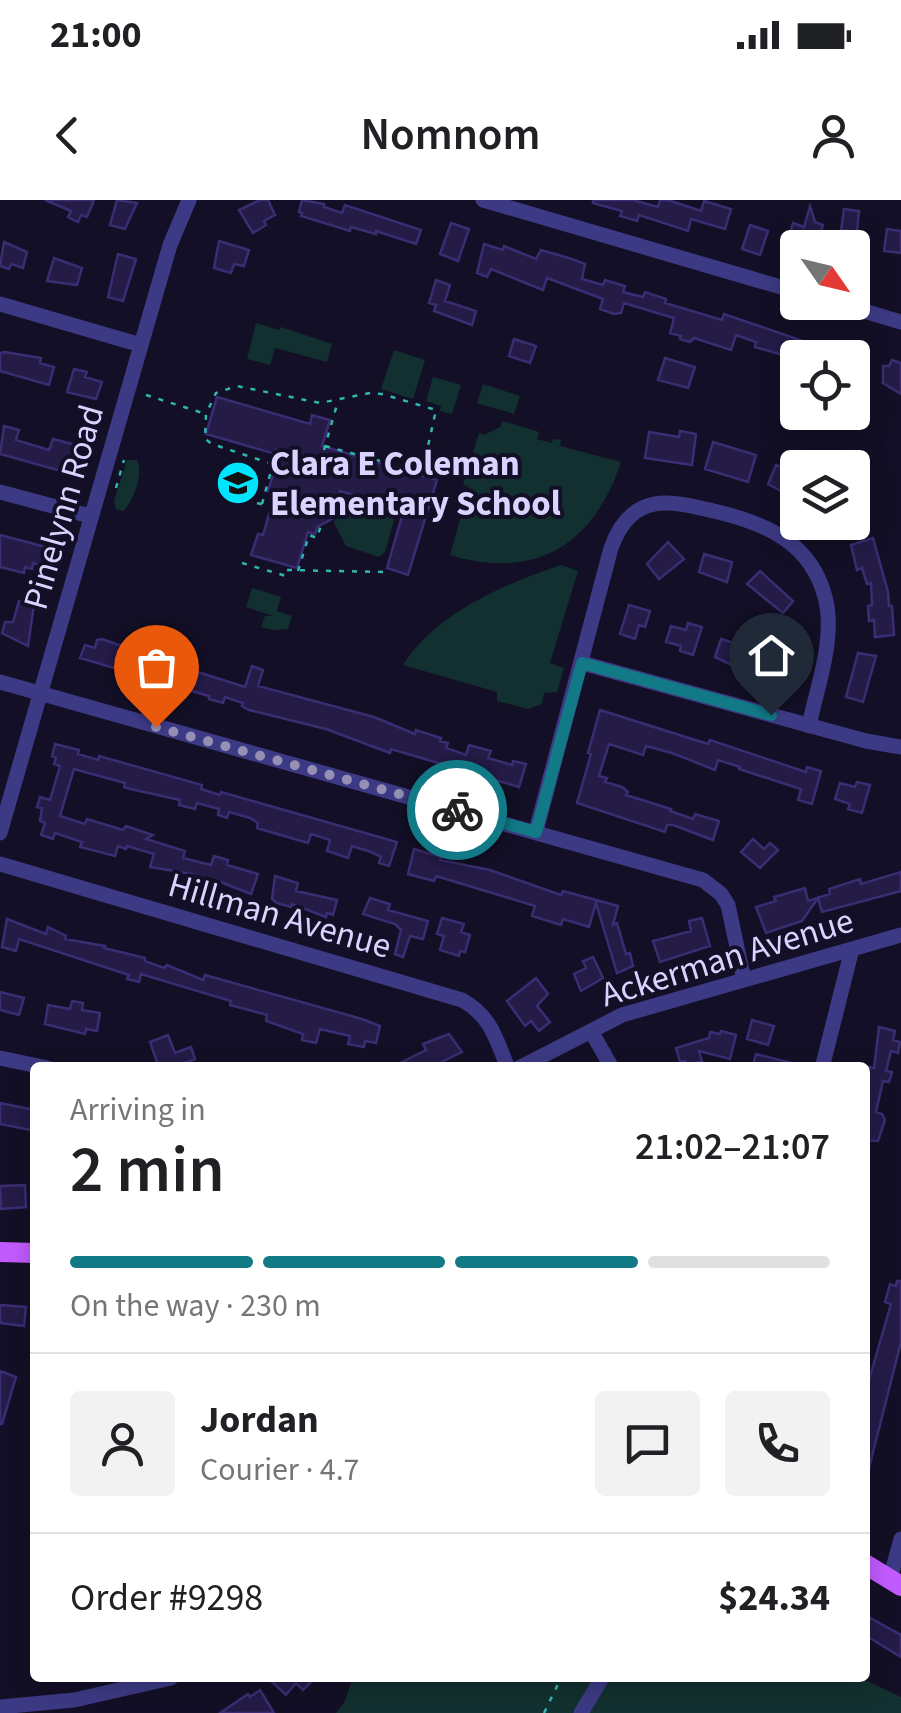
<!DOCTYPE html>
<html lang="en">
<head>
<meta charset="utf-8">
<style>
  body { margin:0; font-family:"Source Sans 3",sans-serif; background:#f2f2f2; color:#202124; height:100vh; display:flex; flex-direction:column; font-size:38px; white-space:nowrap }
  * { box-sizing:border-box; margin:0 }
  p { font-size:32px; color:#757577 }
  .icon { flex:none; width:55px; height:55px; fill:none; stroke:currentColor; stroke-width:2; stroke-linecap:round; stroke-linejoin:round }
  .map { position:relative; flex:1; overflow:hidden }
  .drawer { position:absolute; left:30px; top:862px; width:840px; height:620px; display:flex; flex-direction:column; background:#fff; border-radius:10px; box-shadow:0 5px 25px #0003 }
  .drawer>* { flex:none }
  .needle { width:65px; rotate:124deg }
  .buttons { position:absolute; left:780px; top:30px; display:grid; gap:20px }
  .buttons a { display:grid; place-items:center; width:90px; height:90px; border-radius:10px; background:#fff; box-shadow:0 5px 25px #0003; font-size:50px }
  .pin { position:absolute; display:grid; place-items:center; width:85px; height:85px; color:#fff; margin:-102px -42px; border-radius:50% 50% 50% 0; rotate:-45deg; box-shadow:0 0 10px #0007 }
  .pin .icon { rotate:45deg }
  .courier { position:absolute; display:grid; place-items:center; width:100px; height:100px; margin:-50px; border:8px solid #127987; border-radius:50%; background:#fff; color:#222; box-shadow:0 2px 12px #0007 }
  .headline em { font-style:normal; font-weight:600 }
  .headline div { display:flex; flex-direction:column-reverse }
  .headline { display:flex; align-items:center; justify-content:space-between; height:170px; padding:0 40px }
  h1 { font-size:65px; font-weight:600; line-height:75px }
  .bar { display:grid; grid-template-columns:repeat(4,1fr); gap:15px 10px; align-content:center; height:120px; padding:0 40px }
  .bar i { height:12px; border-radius:8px; background:#e0e0e0 }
  .bar .active { background:#127987 }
  .bar p { grid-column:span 4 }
  .line { display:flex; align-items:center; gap:25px; padding:0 40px; border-top:2px solid #e0e0e0 }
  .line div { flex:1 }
  .round { display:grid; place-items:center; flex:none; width:105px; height:105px; border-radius:10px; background:#f2f2f2 }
  .status { display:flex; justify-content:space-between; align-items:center; height:70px; padding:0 50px; background:#fff; direction:ltr }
  .status svg { height:28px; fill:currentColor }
  header { display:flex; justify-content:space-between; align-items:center; height:130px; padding:0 40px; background:#fff; font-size:45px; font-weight:600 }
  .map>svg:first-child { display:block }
  .green { fill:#12302f }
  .building { fill:#241b47; stroke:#3b2d73; stroke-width:2.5 }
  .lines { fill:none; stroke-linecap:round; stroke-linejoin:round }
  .path { stroke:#2fb8b0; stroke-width:2.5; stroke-dasharray:5 8; stroke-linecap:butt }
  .minor { stroke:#3d3a85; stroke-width:15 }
  .major { stroke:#c25bff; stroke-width:20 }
  .done { stroke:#948fb3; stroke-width:10; stroke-dasharray:0 18 }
  .route { stroke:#127987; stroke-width:12 }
  .labels { text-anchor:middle; stroke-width:8; stroke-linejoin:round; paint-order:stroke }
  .poi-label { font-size:35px; font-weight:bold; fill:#d9d4ff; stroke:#130f26; text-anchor:start }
  .street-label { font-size:35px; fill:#d9d4ff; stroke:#130f26 }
</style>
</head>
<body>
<div class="status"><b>21:00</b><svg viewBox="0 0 49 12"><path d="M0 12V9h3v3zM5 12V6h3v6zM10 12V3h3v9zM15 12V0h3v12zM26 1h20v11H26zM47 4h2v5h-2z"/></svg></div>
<header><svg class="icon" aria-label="back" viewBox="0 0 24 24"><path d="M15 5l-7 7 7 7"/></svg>Nomnom<svg class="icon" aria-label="person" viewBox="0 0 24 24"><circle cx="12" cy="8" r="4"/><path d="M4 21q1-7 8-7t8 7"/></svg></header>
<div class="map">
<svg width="901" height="1513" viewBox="0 0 901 1513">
  <rect width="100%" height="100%" fill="#130f26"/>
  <path class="green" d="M256,123l23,7 2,-3 51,17 -5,18 -52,-14 -5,17 -23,-6z
    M394,150l31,10 -12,39 -32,-10z
    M433,177l28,8 -9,29 -12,-3 1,-5 -15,-5z
    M483,184l37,12 -6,18 -37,-11z
    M503,221l36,11 -2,7 15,4 1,-4 8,1 -1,6 61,16c-27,83 -86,119 -171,93l19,-68 -6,-3 16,-51 5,2 16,-8z
    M127,260h10c7,14 -4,42 -14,51l-7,-2 -2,-8z
    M340,299l56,14 -11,39 -6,5 -33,-11 -12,-23z
    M561,365l17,6 -28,92 14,5 -7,24 -13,1 -2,11 -14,5 -31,-8v-9l-94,-27c33,-52 101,-81 158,-100z
    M252,388l29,9 -4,14 15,5 -4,13 -15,1 -12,-3 4,-11h8l-27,-9z
    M353,1478h508l40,19v16h-565l8,-10z"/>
  <path class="building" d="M45,0h49l-7,17 -6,-2 -3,7 -10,-5 3,-6z
    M117,0l20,3 -12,26 -15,-4z
    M260,0h8l7,15 -11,6 2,4 -13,8 -14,-23z
    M302,0l22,4v3l18,6 3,-8 76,25 -5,14 -40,-13v3l-25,-7 -1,4 -49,-15 1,-3 -3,-1z
    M593,0h40l25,7 2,-7h8l33,11 3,-10 27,8 -6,20 -34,-10 -3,12 -49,-16 -2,6 -17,-5 2,-5 -29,-8z
    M810,6l5,16 8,3 -7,23h-17l1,-4 -12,-3 5,-18 11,4z
    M844,9l15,2 -2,21 -16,-2z
    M451,23l18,6 -11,32 -18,-7z
    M750,25l18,6 -8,24 -18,-6z
    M887,29l14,2v22l-17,-2z
    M219,41l30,9 -5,16 -10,-2 -3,9 -17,-5z
    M4,42l23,10 -4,16 -12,-4 -2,5 -9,-3z
    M484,44l19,6 1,-4 32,13 5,-9 31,9 13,5 -3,15 21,6 2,-5 20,6 -2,6 20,5 2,-5 21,7 -1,4 57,17 2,-6 120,41 -1,3h-50l-38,-11 1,-5 -20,-7 -5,15 -37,-12 -4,4 -10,-3 1,-3 -11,-3 4,-15 -50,-15 -3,10 -7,1 -14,-5 3,-10 -56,-21 -4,12 -52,-21 -4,8 -10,-4z
    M118,54l18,5 -13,42 -15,-4z
    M54,58l28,10 -5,17 -30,-4z
    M436,80l14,5 -5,16 31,10 -4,14 -38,-14 2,-6 -7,-2z
    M514,139l22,7 -6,17 -21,-7z
    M5,152l36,6 -1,5 14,4 -5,18 -49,-14v-18z
    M665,158l30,9 -7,21 -30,-8z
    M892,160l9,3v31l-18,-11v-17h6z
    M74,169l13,3 -2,5 17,5 -6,17 -29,-7z
    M217,197l93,27 2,-9 18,5 -8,26 115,34 -29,95 -21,-7 17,-59 -64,-18 -8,28 -15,8 -2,7 -7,-2 -11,36 -46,-13 7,-21 5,1 12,-42 -7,-2 11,-36 -73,-21z
    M4,226l15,4 -3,10 33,10 4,-11 23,6 -8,28 -68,-19z
    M680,231l16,3 -4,31 -47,-7 4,-26 30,5z
    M713,242l43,13 -8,27 -43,-13z
    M776,265l22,8 -4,25 -26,-14z
    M0,335l53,14 -5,18 -15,-4 -1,6 -7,-2 -1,6 -24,-6z
    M873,338l15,54 1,14h3l2,29 -19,2 -1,-17 -5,1 -1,-15 4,-1 -1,-22 -4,1 -5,-16 -5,2 -6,-25z
    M668,342l16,17 -25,20 -12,-15z
    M704,354l28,8 -5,20 -28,-10z
    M760,371l33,30 -10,12 -36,-29z
    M19,401l15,4 -6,41 -26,-13 3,-11h8z
    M629,405l21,6 -5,16 -6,-2 -4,14 -15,-5z
    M688,423l14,4 -9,28 -13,-4 1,-5 -15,-4 5,-16 15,4z
    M782,434l17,5 -12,43 -15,-4z
    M102,439l46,16 -2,5 30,9 2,-7 11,3 -1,4 57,18 7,-21 11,4 -5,16 116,31 41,17 1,-4 25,8 -1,3 8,2 -2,5 20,7 3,-10 22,6 -3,7 24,7 1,-4 13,3 -7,23 -128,-38 -1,4 -64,-24 -77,-19 -7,-4 1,-3 -18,-6 -2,6 -14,-4v-3l-129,-38 5,-13 10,3 2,-8z
    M721,439l29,9 -6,23 -29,-14z
    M858,453l18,3 -13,46 -17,-5z
    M600,510l108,34 2,-4 96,32 1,-5 14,4 -9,33 -14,-4 3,-11 -62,-20 1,-2 -22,-7 -3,10 -43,-17 -26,-7 -3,9 -34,-11 -10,32 8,2 -2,4 17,5 6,5 -2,3 45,14 -1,2 23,8 2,-5 24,7 -6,19 -40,-15h-6l-2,7 -88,-29 14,-49 -3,-1z
    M55,544l24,6 -1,4 20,6 1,-4 103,29 -1,4 19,6 1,-3 176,50 -8,24 -10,-3 2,-6 -10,-5 -19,-6 -4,12 -21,-7 3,-11 -19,-6 -3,9 -51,-15 1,-5 -8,-5 -21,-6 -2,6 -9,-3 1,-6 -22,-6 -2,6 -16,-4 1,-5 -45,-10 -11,-3 1,-4 -51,-14 -14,47 25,8 2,-5 36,11 3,-4 27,9 -7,4 39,12 -2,7 28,7 3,-9 14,4 -1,5 31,9 -7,20 -33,-13 -5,3 -13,-2 -10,-3 2,-5 -42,-7 4,-13 -27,-8 -1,3 -8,-3 -3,10 -35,-9 2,-5 -27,-9 -2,6 -12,-4 4,-12 -5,-2 2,-13 -5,-1 3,-10 10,3 10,-34 -6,-2 2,-6 -4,-2z
    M857,582l13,3 -8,28 -14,-4 2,-5 -15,-5 5,-16 15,4z
    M753,639l11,10 6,-6 8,7 -18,18 -19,-16z
    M414,649l27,8 -1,3 50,10 71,25 2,-4 55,15 -5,19 4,-2 9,31 4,-1 3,13 -16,7 -21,-70 -7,24 -26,-8 -2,6 -29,-9 3,-10 -99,-30 -2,5 -26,-7z
    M901,672v19l-79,21 -4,-14 -16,23 -36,12 -10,-26 20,-6 -2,-4 31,-9 3,13 22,-7 -1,-5 31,-10 1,5z
    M275,676l23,7 -2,8 41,9 -4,15 -6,-2 -1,4 -34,-13 -1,3 -14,-4 -5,-4z
    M370,698l20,6 -2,6 40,11 -5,18 -13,-3 -7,21 -8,-3 6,-24 -6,-6 -32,-10z
    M442,718l22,6 -3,8 9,3 -5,17 -5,-1 -1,5 -19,-6 4,-14 -7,-2z
    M702,718l8,28 -50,16 -7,-21 38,-10 -2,-10z
    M7,719l39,15 2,-7 18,9 -1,3 40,7 -1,2 41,10v3l19,7 3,-3 36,15 2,-5 157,44 18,7 -4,17 -11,-2 -1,6 -16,-3 2,-8 -30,-7 -4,14 -14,-3 1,-6 -37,-13 1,-6 -37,-10 1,-4 -90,-27 -2,8 -12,-3 2,-4 -110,-36 -3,12 -14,-4z
    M593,757l10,21 -22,13 -7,-17 12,-6 -3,-7z
    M536,778l12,16 -11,12 13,16 -11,9 -8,-10 -6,5 -18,-25z
    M0,792l24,6 -5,17 -19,-5z
    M72,801l11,2 -1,7 18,3 -3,18 -11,-2 -1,5 -40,-10 3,-19 22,4z
    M752,820l22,6 -6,19 -21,-6z
    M879,827l16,4 -2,9 7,2 -2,11 -7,-2 -5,20 6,1 -3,10 -6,-1 -7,31 6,2 3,6 -7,21 -13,-1 3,-52 -3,-1v-6l4,-14 5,1z
    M721,831l15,4 -6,24 -31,-8 3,10 -15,5 -2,-5 -5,1 -4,-14 33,-10 1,-6 10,2z
    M449,834l13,18 -33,16h-39l36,-18 -3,-6z
    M168,835l7,18 16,-6 4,12 -22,9h-14l-9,-26z
    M756,854l39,10 -1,4h-42z
    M0,903l35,7 -4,20 -31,-6z
    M25,985l1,22 -25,2 -1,-23z
    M897,1081h4v61l-32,126h-4v-74l26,-90 -6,-2 5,-18 6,2z
    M0,1105l26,2 -2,19 -24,-3z
    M0,1171l16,6 -14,47h-2z
    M865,1415l36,20v22l-36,-22z
    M268,1478h47l-12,12 -7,-7 -10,12z
    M260,1490l14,23h-54l28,-19 2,3z"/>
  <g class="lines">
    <path class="path" d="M146,195l60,19
      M325,246l96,26
      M324,250l14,-49
      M272,264l-60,-20 -7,-5 1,-25 10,-21 21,-7 83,17 50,-10 12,1 54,16 -14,63 17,5
      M116,288l8,-28
      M257,303l15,4
      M262,304l15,-55
      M242,363l44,13 1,-6 98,2
      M298,371l11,-36 8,3 4,-13
      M544,1513l17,-35"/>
    <path class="minor" d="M483,0l315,92
      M834,102l67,20
      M0,104l141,41
      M0,292l90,24
      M582,463l284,78 35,6
      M0,482l703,198 18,14 7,11 16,75
      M536,631l75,-283c21,-57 58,-48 107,-36 49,12 93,31 107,85 11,41 -8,89 -16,129
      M0,633l170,-588 19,-45
      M0,664l462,136c29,16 34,39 46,68
      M591,831l21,37
      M0,858l48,10
      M519,868l103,-53 279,-80
      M822,868l30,-119
      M890,1379l11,-40
      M0,1507l74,-7 97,-22
      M581,1513l21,-35"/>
    <path class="major" d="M0,1052l35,1
      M865,1364l36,22"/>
  </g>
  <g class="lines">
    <path class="done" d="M156,527l301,83"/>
    <path class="route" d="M457,610l79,22 46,-169 189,52"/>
  </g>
  <defs>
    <g id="school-disc" transform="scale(2.25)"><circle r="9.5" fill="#00e5ff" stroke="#130f26"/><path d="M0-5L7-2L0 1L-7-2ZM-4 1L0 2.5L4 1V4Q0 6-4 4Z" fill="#111"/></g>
  </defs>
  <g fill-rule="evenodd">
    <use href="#school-disc" x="238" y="283"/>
  </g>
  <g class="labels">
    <g class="poi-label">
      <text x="270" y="275">Clara E Coleman<tspan x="270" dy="40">Elementary School</tspan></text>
    </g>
    <g class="street-label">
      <text transform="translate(63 307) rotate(-74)" y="12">Pinelynn Road</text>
      <text transform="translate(280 715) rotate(16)" y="12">Hillman Avenue</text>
      <text transform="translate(727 757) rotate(-17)" y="12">Ackerman Avenue</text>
    </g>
  </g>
</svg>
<div class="buttons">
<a><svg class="needle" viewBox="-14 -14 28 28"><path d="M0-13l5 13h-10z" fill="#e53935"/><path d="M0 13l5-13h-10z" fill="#757577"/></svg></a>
<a><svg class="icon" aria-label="locate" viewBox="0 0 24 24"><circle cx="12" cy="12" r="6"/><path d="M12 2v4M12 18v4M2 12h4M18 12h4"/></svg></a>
<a><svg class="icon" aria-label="layers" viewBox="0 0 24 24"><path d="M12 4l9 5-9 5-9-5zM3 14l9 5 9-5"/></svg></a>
</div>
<div class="pin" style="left:156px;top:527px;background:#ea580c"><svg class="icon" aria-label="bag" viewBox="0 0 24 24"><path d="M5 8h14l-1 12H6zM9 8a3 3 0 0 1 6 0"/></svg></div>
<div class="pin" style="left:771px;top:515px;background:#1f2937"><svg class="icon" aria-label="home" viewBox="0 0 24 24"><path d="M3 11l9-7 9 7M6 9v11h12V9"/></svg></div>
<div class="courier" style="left:457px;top:610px"><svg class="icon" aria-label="bike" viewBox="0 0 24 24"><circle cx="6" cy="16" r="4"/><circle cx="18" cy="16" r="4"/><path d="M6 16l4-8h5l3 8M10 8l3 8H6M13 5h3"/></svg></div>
<section class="drawer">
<div class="headline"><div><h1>2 min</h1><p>Arriving in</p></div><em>21:02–21:07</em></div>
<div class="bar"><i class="active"></i><i class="active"></i><i class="active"></i><i></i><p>On the way · 230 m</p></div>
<div class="line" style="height:180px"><a class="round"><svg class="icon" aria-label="person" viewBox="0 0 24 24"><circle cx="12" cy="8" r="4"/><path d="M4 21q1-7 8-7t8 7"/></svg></a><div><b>Jordan</b><p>Courier · 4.7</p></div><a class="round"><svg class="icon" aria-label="chat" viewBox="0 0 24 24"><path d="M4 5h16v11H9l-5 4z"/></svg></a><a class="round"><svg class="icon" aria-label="phone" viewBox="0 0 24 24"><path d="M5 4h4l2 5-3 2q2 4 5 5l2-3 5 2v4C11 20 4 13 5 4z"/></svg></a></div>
<div class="line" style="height:130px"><div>Order #9298</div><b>$24.34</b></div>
</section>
</div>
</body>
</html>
